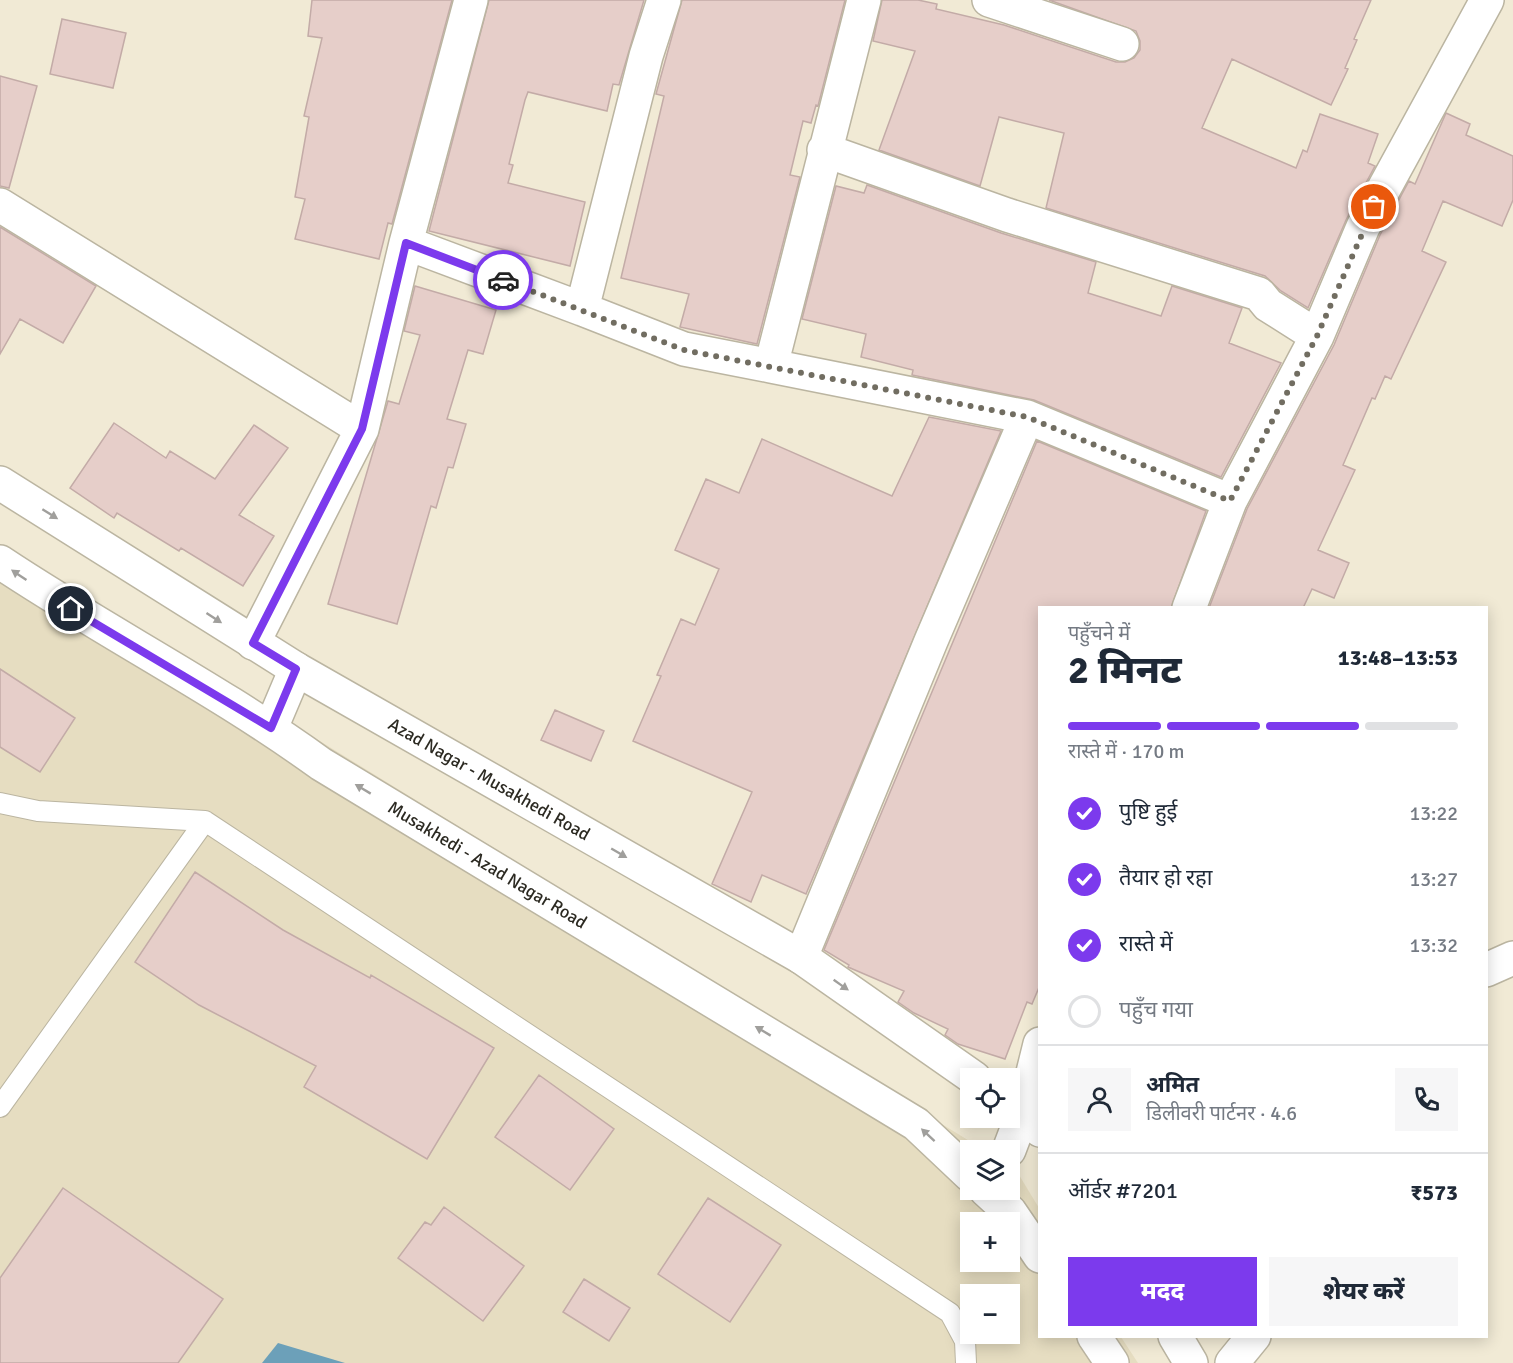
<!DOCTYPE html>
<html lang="hi">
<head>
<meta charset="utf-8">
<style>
  body { margin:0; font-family:Signika,"Noto Sans Devanagari",sans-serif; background:#f6f6f7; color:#1f2937; height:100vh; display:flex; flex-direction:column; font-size:22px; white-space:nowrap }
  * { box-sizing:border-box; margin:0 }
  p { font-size:20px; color:#747a83 }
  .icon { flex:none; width:33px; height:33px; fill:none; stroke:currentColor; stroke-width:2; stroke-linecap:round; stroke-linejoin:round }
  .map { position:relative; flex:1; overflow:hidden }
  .sheet { position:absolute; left:1038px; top:606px; width:450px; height:732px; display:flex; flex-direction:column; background:#fff; border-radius:0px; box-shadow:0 3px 15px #0003 }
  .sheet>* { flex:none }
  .buttons { position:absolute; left:960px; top:1068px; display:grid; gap:12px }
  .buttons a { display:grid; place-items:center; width:60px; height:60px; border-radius:0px; background:#fff; box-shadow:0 3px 15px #0003; font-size:30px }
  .pin { position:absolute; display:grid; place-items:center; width:51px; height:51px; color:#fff; margin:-26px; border:3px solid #fff; border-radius:50%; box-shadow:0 2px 6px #0007 }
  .courier { position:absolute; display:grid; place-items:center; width:60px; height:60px; margin:-30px; border:4px solid #7c3aed; border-radius:50%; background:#fff; color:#222; box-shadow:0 2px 8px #0007 }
  .summary em { font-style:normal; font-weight:800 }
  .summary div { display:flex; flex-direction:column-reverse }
  .summary { display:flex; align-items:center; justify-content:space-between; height:102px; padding:0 30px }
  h1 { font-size:39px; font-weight:800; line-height:45px }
  .bar { display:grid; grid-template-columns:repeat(4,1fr); gap:9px 6px; align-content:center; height:72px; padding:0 30px }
  .bar i { height:8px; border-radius:4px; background:#e0e1e3 }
  .bar .selected { background:#7c3aed }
  .bar p { grid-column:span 4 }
  .line { display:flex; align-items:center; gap:15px; padding:0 30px; border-top:2px solid #e0e1e3 }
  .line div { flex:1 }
  .round { display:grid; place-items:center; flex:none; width:63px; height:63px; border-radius:0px; background:#f6f6f7 }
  ol { padding:0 30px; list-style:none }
  li { display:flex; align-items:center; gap:18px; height:66px }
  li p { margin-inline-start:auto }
  li .icon { padding:6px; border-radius:50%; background:#7c3aed; color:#fff; stroke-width:4 }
  li:last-child { color:#747a83 }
  li i { width:33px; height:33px; border:3px solid #e0e1e3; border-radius:50% }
  .primary-button { display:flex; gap:12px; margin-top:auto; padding:12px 30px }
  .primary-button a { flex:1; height:69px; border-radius:0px; background:#7c3aed; color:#fff; font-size:24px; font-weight:800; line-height:69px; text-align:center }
  .primary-button a+a { background:#f6f6f7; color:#1f2937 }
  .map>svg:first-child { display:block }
  .built { fill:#e6ddc1; fill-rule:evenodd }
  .water { fill:#6ca0b9 }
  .building { fill:#e6cec9; stroke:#c3aba7; stroke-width:1.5 }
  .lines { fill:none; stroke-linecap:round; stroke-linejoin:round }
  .service-casing { stroke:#bbb5a1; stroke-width:22 }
  .minor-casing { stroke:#bbb5a1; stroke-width:36 }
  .secondary-casing { stroke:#bbb5a1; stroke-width:36 }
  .service { stroke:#fff; stroke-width:20 }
  .minor { stroke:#fff; stroke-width:33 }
  .secondary { stroke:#fff; stroke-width:33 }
  .oneway { fill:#a09f9c }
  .done { stroke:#716d61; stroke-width:6; stroke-dasharray:0 10.8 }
  .route { stroke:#7c3aed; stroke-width:8 }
  .labels { text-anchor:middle; stroke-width:6; stroke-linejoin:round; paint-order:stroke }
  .street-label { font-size:18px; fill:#2c2a22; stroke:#f1ead5 }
</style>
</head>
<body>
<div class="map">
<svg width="1513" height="1363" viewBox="0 0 1513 1363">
  <rect width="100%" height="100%" fill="#f1ead5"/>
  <path class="built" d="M0,544l984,606h-14v40h40v-24l6,4 23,38 1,128 81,1 17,26h-1138zM970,1222h40v40h-40zM970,1294h40v40h-40z"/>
  <path class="water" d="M278,1343l67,20h-83z"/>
  <path class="building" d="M312,0h140l-60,224 -4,-1 -9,36 -84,-20 10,-40 -10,-2 14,-80 -5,-1 18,-78 -14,-2z
    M489,0h155l-25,85 -6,-1 -6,27 -79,-19 -3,8 -16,64 4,1 -5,18 77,19 -15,64 -141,-35z
    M682,0h163l-27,106 -2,-1 -5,18 -8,-2 -13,54 10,2 -43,167 -77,-17 9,-33 -68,-16 43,-182 -8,-2z
    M882,0h36l19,4 -1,5 68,16 112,37h9l9,-4 6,-8v-9l-4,-10 -87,-31h322l-17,39 3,1 -12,28 3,1 -17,36 -99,-46 -30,69 94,40 7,-18 4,2 13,-38 58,20 -10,29 7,3 -29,54 -38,88 -27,-17 -16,-15 -219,-68 18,-75 -65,-16 -19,69 -101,-36 36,-99 -42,-10z
    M62,19l64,14 -13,55 -63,-14z
    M0,76l37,10 -28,102 -9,-2z
    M1446,113l24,11 -4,11 47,21v44l-11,26 -59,-25 -21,50 24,11 -55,117 -6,-3 -10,23 -3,-1 -29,67 12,5 -37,80 31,13 -15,35 -22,-9 -9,19h-94l38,-99 87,-164 46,-110 29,-54 6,3z
    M867,185l134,48 95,29 -8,31 73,23 11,-30 70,22 -13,35 52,20 -60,114 -187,-77 -122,-25 1,-5 -52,-13 5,-23 -64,-15 34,-133 28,7z
    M0,227l96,59 -33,57 -43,-24 -20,35z
    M415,286l81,24 -13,44 -15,-4 -21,69 19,5 -13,44 -5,-1 -12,41 -5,-2 -34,118 -69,-20 60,-203 11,3 21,-69 -16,-4z
    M929,417l72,14 -195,463 -44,-19 -11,27 -39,-18 40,-92 -119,-51 28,-65 -4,-1 24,-56 14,6 24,-56 -44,-19 31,-71 33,14 23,-54 130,57z
    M114,423l52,35 4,-7 45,28 39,-54 34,23 -49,67 35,21 -31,50 -62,-38 -2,3 -62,-38 -3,5 -44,-30z
    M1037,441l169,70 -35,97h-131v377l-8,19 -5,-2 -22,57 -47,-15 -13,-9 3,-6 -34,-16 -16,-11 6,-11 -56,-24 1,-2 -25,-15z
    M0,669l75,49 -35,54 -40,-25z
    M555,710l49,21 -13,30 -50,-21z
    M195,872l88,58 87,48 1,-3 123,73 -67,111 -123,-72 12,-21 -117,-61 -64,-43z
    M539,1075l75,54 -44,61 -75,-53z
    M63,1188l160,111 -45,64h-178v-85z
    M708,1198l73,47 -51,77 -72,-48z
    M444,1207l80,59 -41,55 -85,-63 27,-36 6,3z
    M584,1279l46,29 -21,33 -46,-29z"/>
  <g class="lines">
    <g class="service-casing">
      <path id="service" d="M0,803l38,8 167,10 745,492 15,28 1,22
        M0,1107l205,-286"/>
    </g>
    <g class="minor-casing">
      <path id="minor" d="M471,0l-65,243 176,66
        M664,0l-18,56 -64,253 102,40 87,17
        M989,0l133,44
        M824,150l183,65 252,79 9,11 49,31
        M0,205l362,224
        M1027,417l203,84
        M1189,608l41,-107 87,-165 46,-109 124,-227
        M253,643l109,-214 44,-186
        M271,728l25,-59
        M801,957l130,-316 96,-224 -256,-51 93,-366
        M1486,970l27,-12
        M1009,1150l14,-37 17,-69
        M1232,1363l22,-27"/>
    </g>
    <g class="secondary-casing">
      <g id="secondary">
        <path id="s1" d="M0,483l296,186 505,288 173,121"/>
        <path id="s2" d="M0,562c105,70 219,128 321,202l595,360 54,51"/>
        <path d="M1010,1104l30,26"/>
        <path d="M986,1190l24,22 30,44"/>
        <path d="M1094,1336l18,27"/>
        <path d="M1175,1336l16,27"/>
      </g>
    </g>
    <use href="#service" class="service"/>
    <use href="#minor" class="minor"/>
    <use href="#secondary" class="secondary"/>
  </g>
  <defs><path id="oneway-solid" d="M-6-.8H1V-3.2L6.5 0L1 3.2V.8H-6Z" transform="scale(1.5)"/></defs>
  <g class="oneway">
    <use href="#oneway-solid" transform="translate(50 514) rotate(32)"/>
    <use href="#oneway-solid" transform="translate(19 575) rotate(-146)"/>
    <use href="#oneway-solid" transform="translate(214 618) rotate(33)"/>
    <use href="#oneway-solid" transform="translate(363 789) rotate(-149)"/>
    <use href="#oneway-solid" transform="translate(619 853) rotate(30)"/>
    <use href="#oneway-solid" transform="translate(841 985) rotate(35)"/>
    <use href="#oneway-solid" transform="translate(763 1031) rotate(-149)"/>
    <use href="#oneway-solid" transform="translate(928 1135) rotate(-137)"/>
  </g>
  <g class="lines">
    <path class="done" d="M503,280l181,70 343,67 203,84 87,-165 57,-129"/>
    <path class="route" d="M71,609l200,119 25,-59 -43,-26 109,-214 44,-186 97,37"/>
  </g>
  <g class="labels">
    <g class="street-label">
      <text dy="6" stroke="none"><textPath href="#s1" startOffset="572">Azad Nagar - Musakhedi Road</textPath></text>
      <text dy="6" stroke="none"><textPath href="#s2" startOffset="574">Musakhedi - Azad Nagar Road</textPath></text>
    </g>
  </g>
</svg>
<div class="buttons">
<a><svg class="icon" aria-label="locate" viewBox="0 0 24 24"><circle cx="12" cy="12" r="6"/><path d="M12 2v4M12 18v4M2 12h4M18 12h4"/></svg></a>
<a><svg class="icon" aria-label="layers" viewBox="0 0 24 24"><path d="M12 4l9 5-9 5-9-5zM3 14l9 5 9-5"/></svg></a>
<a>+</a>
<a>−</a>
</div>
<div class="pin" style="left:1374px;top:207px;background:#ea580c"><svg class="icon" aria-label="bag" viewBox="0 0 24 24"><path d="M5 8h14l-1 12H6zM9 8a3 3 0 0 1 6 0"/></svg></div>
<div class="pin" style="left:71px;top:609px;background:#1f2937"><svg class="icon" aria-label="home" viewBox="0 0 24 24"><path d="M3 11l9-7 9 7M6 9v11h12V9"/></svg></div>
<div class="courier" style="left:503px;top:280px"><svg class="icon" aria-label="car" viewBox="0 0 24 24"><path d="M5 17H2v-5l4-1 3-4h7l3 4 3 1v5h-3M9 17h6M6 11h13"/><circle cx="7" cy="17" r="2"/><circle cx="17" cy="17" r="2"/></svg></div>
<section class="sheet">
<div class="summary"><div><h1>2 मिनट</h1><p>पहुँचने में</p></div><em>13:48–13:53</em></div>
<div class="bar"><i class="selected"></i><i class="selected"></i><i class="selected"></i><i></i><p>रास्ते में · 170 m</p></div>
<ol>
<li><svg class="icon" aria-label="check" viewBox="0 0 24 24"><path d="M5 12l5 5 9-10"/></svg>पुष्टि हुई<p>13:22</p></li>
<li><svg class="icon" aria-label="check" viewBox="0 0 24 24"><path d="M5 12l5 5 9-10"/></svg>तैयार हो रहा<p>13:27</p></li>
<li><svg class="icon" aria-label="check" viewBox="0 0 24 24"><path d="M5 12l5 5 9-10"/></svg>रास्ते में<p>13:32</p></li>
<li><i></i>पहुँच गया</li>
</ol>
<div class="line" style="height:108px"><a class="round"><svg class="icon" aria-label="person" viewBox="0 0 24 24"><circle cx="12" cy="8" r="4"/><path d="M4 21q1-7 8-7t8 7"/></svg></a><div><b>अमित</b><p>डिलीवरी पार्टनर · 4.6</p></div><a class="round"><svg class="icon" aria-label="phone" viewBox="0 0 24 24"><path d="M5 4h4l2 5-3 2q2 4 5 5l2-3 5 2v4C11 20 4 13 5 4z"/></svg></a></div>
<div class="line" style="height:78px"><div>ऑर्डर #7201</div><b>₹573</b></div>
<div class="primary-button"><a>मदद</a><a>शेयर करें</a></div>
</section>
</div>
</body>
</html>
